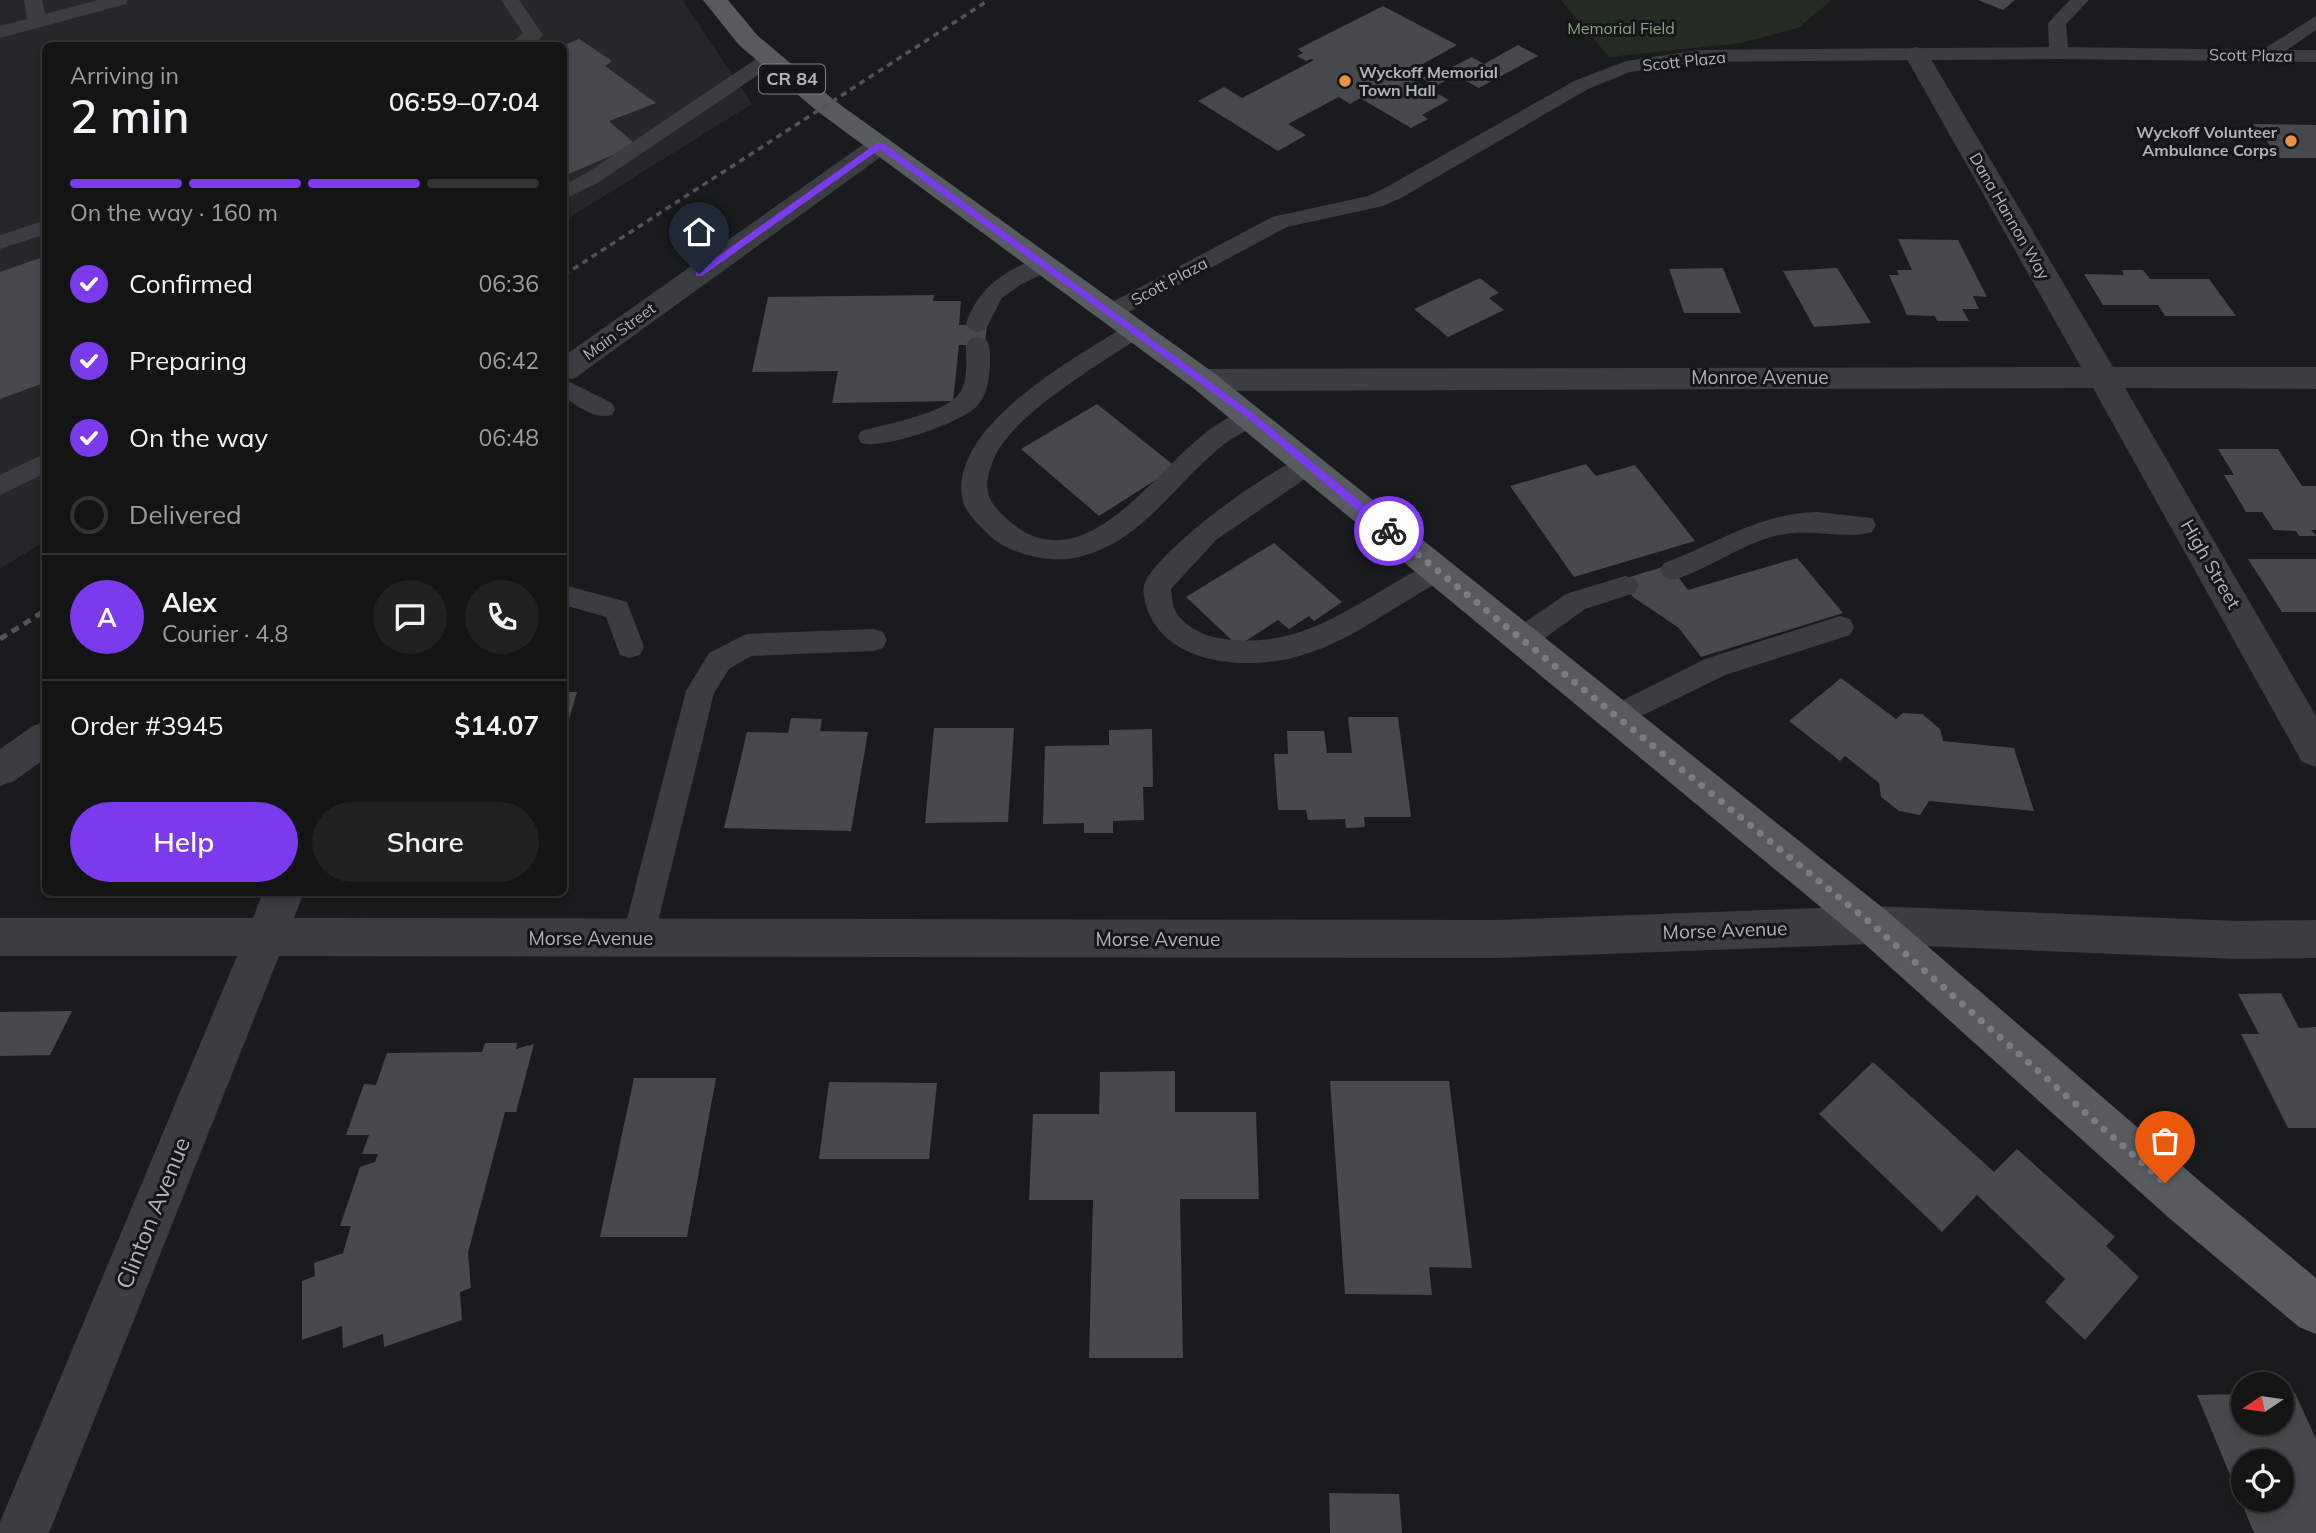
<!DOCTYPE html>
<html lang="en">
<head>
<meta charset="utf-8">
<style>
  body { margin:0; font-family:Mulish,sans-serif; background:#212122; color:#f1f3f6; height:100vh; display:flex; flex-direction:column; font-size:26px; white-space:nowrap }
  * { box-sizing:border-box; margin:0 }
  p { font-size:23px; color:#9d9ea0 }
  .icon { flex:none; width:38px; height:38px; fill:none; stroke:currentColor; stroke-width:2; stroke-linecap:round; stroke-linejoin:round }
  .map { position:relative; flex:1; overflow:hidden }
  .panel { position:absolute; left:42px; top:42px; width:525px; height:854px; display:flex; flex-direction:column; background:#141415; border-radius:10px; box-shadow:0 4px 10px #0003,0 0 0 2px #333334 }
  .panel>* { flex:none }
  .needle { width:46px; rotate:257deg }
  .buttons { position:absolute; left:2231px; top:1372px; display:grid; gap:14px }
  .buttons a { display:grid; place-items:center; width:63px; height:63px; border-radius:50%; background:#141415; box-shadow:0 4px 10px #0003,0 0 0 2px #333334; font-size:35px }
  .pin { position:absolute; display:grid; place-items:center; width:60px; height:60px; color:#fff; margin:-72px -30px; border-radius:50% 50% 50% 0; rotate:-45deg; box-shadow:0 0 7px #0007 }
  .pin .icon { rotate:45deg }
  .courier { position:absolute; display:grid; place-items:center; width:70px; height:70px; margin:-35px; border:5px solid #7c3aed; border-radius:50%; background:#fff; color:#222; box-shadow:0 2px 9px #0007 }
  .head em { font-style:normal; font-weight:600 }
  .head div { display:flex; flex-direction:column-reverse }
  .head { display:flex; align-items:center; justify-content:space-between; height:119px; padding:0 28px }
  h1 { font-size:46px; font-weight:600; line-height:52px }
  .bar { display:grid; grid-template-columns:repeat(4,1fr); gap:10px 7px; align-content:center; height:84px; padding:0 28px }
  .bar i { height:9px; border-radius:5px; background:#333334 }
  .bar .selected { background:#7c3aed }
  .bar p { grid-column:span 4 }
  .line { display:flex; align-items:center; gap:18px; padding:0 28px; border-top:2px solid #333334 }
  .line div { flex:1 }
  .round { display:grid; place-items:center; flex:none; width:74px; height:74px; border-radius:37px; background:#212122 }
  ol { padding:0 28px; list-style:none }
  li { display:flex; align-items:center; gap:21px; height:77px }
  li p { margin-inline-start:auto }
  li .icon { padding:7px; border-radius:50%; background:#7c3aed; color:#fff; stroke-width:4 }
  li:last-child { color:#9d9ea0 }
  li i { width:38px; height:38px; border:4px solid #333334; border-radius:50% }
  .cta { display:flex; gap:14px; margin-top:auto; padding:14px 28px }
  .cta a { flex:1; height:80px; border-radius:42px; background:#7c3aed; color:#fff; font-size:28px; font-weight:600; line-height:80px; text-align:center }
  .cta a+a { background:#212122; color:#f1f3f6 }
  .map>svg:first-child { display:block }
  .built { fill:#262729 }
  .green { fill:#242c24 }
  .building { fill:#47494c; fill-rule:evenodd }
  .lines { fill:none; stroke-linecap:round; stroke-linejoin:round }
  .service { fill:#3b3d41; fill-rule:evenodd }
  .minor { fill:#3b3d41; fill-rule:evenodd }
  .primary { fill:#575b60; fill-rule:evenodd }
  .rail-far1 { stroke:#505458; stroke-width:3.5; stroke-dasharray:6 5; stroke-linecap:butt }
  .rail { stroke:#505458; stroke-width:5; stroke-dasharray:8 6; stroke-linecap:butt }
  .route { fill:#7c3aed }
  .done { stroke:#7a7e83; stroke-width:7; stroke-dasharray:0 12.6 }
  .poi-dot { fill:#eb9343; stroke:#151617; stroke-width:2.5 }
  .labels { text-anchor:middle; stroke-width:6; stroke-linejoin:round; paint-order:stroke }
  .far-park-label { font-size:16px; fill:#89a585; stroke:#151617 }
  .far-street-label { font-size:16px; fill:#adb4bb; stroke:#151617 }
  .far-poi-label { font-size:16px; font-weight:bold; fill:#adb4bb; stroke:#151617; text-anchor:start }
  .shield { fill:#151617; stroke:#7f858a; stroke-width:2 }
  .shield-label { font-size:18px; font-weight:bold; fill:#adb4bb }
  .street-label { font-size:19px; fill:#adb4bb; stroke:#151617 }
  .near-street-label { font-size:23px; fill:#adb4bb; stroke:#151617 }
</style>
</head>
<body>
<div class="map">
<svg width="2316" height="1533" viewBox="0 0 2316 1533">
  <rect width="100%" height="100%" fill="#1a1b1c"/>
  <path class="built" d="M0,0h682l70,104 -188,117v-175h-518l-1,495 -45,28z"/>
  <path class="green" d="M1561,0h271l-34,28 -57,15 -132,14z"/>
  <path class="building" d="M1978,0h37l-12,10z
    M1383,6l74,39 -54,30 46,25 -27,15 6,4 -17,9 -51,-30 -10,6 -11,-7 -51,27 18,11 -28,16 -80,-50 26,-14 18,11 72,-38 -3,-1 -5,2 -9,-5 6,-3 -5,-4z
    M579,39l33,22 -7,5 51,37 -47,18 27,24 -72,31v-131z
    M1518,45l20,11 -59,32 -33,-18 26,-13 12,7z
    M1434,72l14,8 -13,6 -13,-8z
    M2253,124l63,1v33h-36z
    M1898,239l60,1 29,57 -14,-1 6,13h-17l7,12h-32l-2,-5 -28,-1 -18,-40h10l-2,-5h15z
    M46,256v126l-46,17v-127z
    M1723,268l18,45h-57l-15,-44z
    M1837,268l34,55 -57,4 -31,-56z
    M2122,270h21l7,9h59l27,37h-71l-7,-11h-55l-19,-31 40,1z
    M1480,278l19,15 -10,5 15,12 -56,27 -34,-28z
    M934,295l-1,6h28l-2,24 28,-1 -2,21h-26l-6,56 -121,2 6,-32 -86,1 16,-75z
    M1097,404l79,63 -77,49 -78,-67z
    M2218,449h60l24,37h14v44h-5l5,6h-17l-3,-5 -22,-1 -12,-18h-16l-22,-37h10z
    M1586,464l10,12 39,-11 60,76 -121,36 -64,-91z
    M1274,543l68,59 -28,19 -5,-5 -20,13 -11,-9 -40,26 -52,-49z
    M1797,558l46,55 -142,44 -22,-29 -46,-31 -13,-17 49,-15 19,25z
    M2248,559h68v53h-34z
    M1841,678l55,41 7,-6 19,1 18,15 3,12 71,7 20,63 -105,-10 -9,14 -21,-4 -18,-14 -2,-14 -34,-27 -5,5 -51,-40z
    M564,692h13l-13,44z
    M1348,717h50l13,100h-47l1,10 -19,1 -1,-9 -37,1 -2,-10h-28l-4,-56h14l-1,-23h37l3,22h25z
    M791,718l31,1 -2,12 48,1 -17,99 -127,-3 23,-96 41,1z
    M934,728h80l-6,94 -83,1z
    M1152,729l1,58h-10l1,33 -31,1v12h-29v-10l-41,1 2,-78 64,-1v-15z
    M2281,993l18,35 17,-1v101h-28l-47,-94h18l-21,-40z
    M72,1011l-22,44 -50,1v-44z
    M485,1043h32l-1,6 18,-5 -18,68h-11l-37,141 3,35 -11,4 2,28 -78,27 -1,-13 -40,14 -1,-22 -40,14v-59l13,-5 -1,-13 29,-10 8,-27h-11l20,-59 15,-5 3,-8h-16l7,-19h-23l18,-51 12,1 11,-32 95,-1z
    M1873,1062l121,110 23,-23 98,88 -9,9 33,31 -54,63 -40,-38 20,-23 -88,-84 -35,37 -123,-118z
    M1175,1071v41h81l3,87h-79l3,159h-94l4,-158h-64l4,-86h66l1,-42z
    M634,1078h82l-29,159h-87z
    M1330,1081h119l23,187 -43,-1 3,28 -87,-1z
    M829,1082l108,1 -8,76h-110z
    M2282,1393h13l21,46v94h-62l-57,-138 47,-1v29h38zM2244,1461h38v39h-38z
    M1329,1493l70,1 3,39h-72z"/>
  <g class="lines">
    <path class="service" d="M24,0h18l3,14 53,-14h30l-2,4 -126,34v-12l27,-7z
      M501,0h18l24,35c-9,13 -22,11 -36,11l16,-13z
      M2070,0h19l-23,24 2,23 194,3 54,-34v14l-29,20h29v12l-257,-3 -360,3 -69,10 -42,17 -187,109 -18,8 -96,21 -168,90 -8,2 -8,-2 -4,-5 4,-5 169,-90 96,-21 17,-8 189,-107 52,-20 73,-11 350,-3 -1,-24z
      M769,53l10,6 -3,4 -177,119 -35,17v-14l21,-11 177,-119z
      M46,220v14l-46,15v-14z
      M1045,257l8,2 3,5 -3,5 -33,16 -18,13 -16,31 -8,3 -8,-3 -4,-5c12,-37 43,-58 79,-67z
      M1135,322l8,3 4,5 -4,5c-41,28 -126,76 -148,121 -8,19 -13,37 2,53 75,84 145,-23 200,-69 15,-14 35,-26 55,-32l9,3 3,6 -3,6c-16,8 -32,16 -45,28 -45,38 -76,91 -137,106 -27,7 -69,-2 -90,-22 -8,-8 -23,-22 -26,-33 -18,-74 112,-144 164,-177z
      M978,337l8,2c5,8 4,17 4,27 -1,14 -3,29 -13,40 -16,17 -94,44 -116,37l-3,-6 3,-6c24,-7 91,-18 101,-42 6,-13 4,-30 4,-44l4,-6z
      M564,379l48,24 3,6 -3,6c-18,5 -34,-9 -48,-18z
      M46,453v20l-46,22v-20z
      M1309,455l9,3 4,6 -4,6 -102,70 -45,49c1,6 1,15 4,21 7,15 29,26 44,28 86,15 139,-39 210,-74l9,-3 9,3 4,7 -4,7c-52,26 -97,66 -155,80 -46,11 -118,7 -142,-42 -4,-8 -8,-23 -6,-31 12,-35 130,-120 165,-130z
      M1817,512l55,6 4,7 -4,7c-25,8 -62,-4 -93,3 -37,8 -69,34 -106,45l-9,-3 -4,-7 4,-7c52,-19 95,-50 153,-51z
      M1625,576l10,3 4,7 -4,7 -50,16 -54,39 -10,3 -10,-3 -4,-8 4,-8 55,-38z
      M564,585l63,17 17,45 -4,8 -10,3 -10,-3 -14,-38 -42,-12z
      M1840,616l10,3 4,8 -4,8 -125,40 -110,54 -10,-4 -5,-8 5,-8 100,-50z
      M873,629l10,3 4,8 -4,8 -10,3 -122,5 -22,13 -15,24 -60,245 -5,10 -11,5 -11,-5 -5,-10 64,-247 23,-38 37,-19z"/>
    <path class="minor" d="M1916,47l9,2 3,5 185,313h203v22l-191,-1 191,328v51l-14,-5 -209,-374 -890,3 -11,-4 -5,-7 5,-7 11,-4 878,-2 -177,-313 3,-5z
      M880,137l9,2 4,6 -4,6 -314,227 -11,3v-25l307,-217z
      M46,721v37l-32,23 -14,5v-37l33,-23z
      M263,892h41l-10,26 1202,2 377,-14 365,15 78,-1v38l-78,1 -365,-15 -377,14 -1217,-2 -230,577h-49v-11l237,-566h-237v-38h253z"/>
    <path class="primary" d="M703,0h25l29,35 78,66 379,272 674,539 315,272 113,94v56l-17,-7 -130,-109 -311,-280 -666,-551 -375,-276 -78,-66z"/>
    <path class="rail-far1" d="M564,275l425,-275"/>
    <path class="rail" d="M0,639l46,-29"/>
  </g>
  <path class="route" d="M877,143h6l372,272 137,113v6h-7l-136,-115 -369,-270 -178,127h-6v-4z"/>
  <g class="lines">
    <path class="done" d="M1389,531l484,394 292,258"/>
  </g>
  <g class="poi-dot">
    <circle cx="1345" cy="81" r="7"/>
    <circle cx="2291" cy="141" r="7"/>
  </g>
  <g class="labels">
    <g class="far-park-label">
      <text x="1621" y="34">Memorial Field</text>
    </g>
    <g class="far-street-label">
      <text transform="translate(2251 55) rotate(1)" y="6">Scott Plaza</text>
      <text transform="translate(1684 61) rotate(-6)" y="6">Scott Plaza</text>
      <text transform="translate(2010 216) rotate(60)" y="6">Dana Hannon Way</text>
      <text transform="translate(1169 281) rotate(-28)" y="6">Scott Plaza</text>
      <text transform="translate(619 331) rotate(-36)" y="6">Main Street</text>
    </g>
    <g class="far-poi-label">
      <text x="1359" y="78">Wyckoff Memorial<tspan x="1359" dy="18">Town Hall</tspan></text>
      <text x="2277" y="138" text-anchor="end">Wyckoff Volunteer<tspan x="2277" dy="18">Ambulance Corps</tspan></text>
    </g>
    <rect class="shield" x="759" y="64.5" width="66" height="29" rx="5"/>
    <g class="shield-label">
      <text x="792" y="85">CR 84</text>
    </g>
    <g class="street-label">
      <text x="1760" y="384">Monroe Avenue</text>
      <text transform="translate(2211 564) rotate(60)" y="7">High Street</text>
      <text transform="translate(1725 930) rotate(-2)" y="7">Morse Avenue</text>
      <text x="591" y="945">Morse Avenue</text>
      <text x="1158" y="946">Morse Avenue</text>
    </g>
    <g class="near-street-label">
      <text transform="translate(153 1213) rotate(-68)" y="8">Clinton Avenue</text>
    </g>
  </g>
</svg>
<div class="buttons">
<a><svg class="needle" viewBox="-14 -14 28 28"><path d="M0-13l5 13h-10z" fill="#e53935"/><path d="M0 13l5-13h-10z" fill="#9d9ea0"/></svg></a>
<a><svg class="icon" aria-label="locate" viewBox="0 0 24 24"><circle cx="12" cy="12" r="6"/><path d="M12 2v4M12 18v4M2 12h4M18 12h4"/></svg></a>
</div>
<div class="pin" style="left:2165px;top:1183px;background:#ea580c"><svg class="icon" aria-label="bag" viewBox="0 0 24 24"><path d="M5 8h14l-1 12H6zM9 8a3 3 0 0 1 6 0"/></svg></div>
<div class="pin" style="left:699px;top:274px;background:#1f2937"><svg class="icon" aria-label="home" viewBox="0 0 24 24"><path d="M3 11l9-7 9 7M6 9v11h12V9"/></svg></div>
<div class="courier" style="left:1389px;top:531px"><svg class="icon" aria-label="bike" viewBox="0 0 24 24"><circle cx="6" cy="16" r="4"/><circle cx="18" cy="16" r="4"/><path d="M6 16l4-8h5l3 8M10 8l3 8H6M13 5h3"/></svg></div>
<section class="panel">
<div class="head"><div><h1>2 min</h1><p>Arriving in</p></div><em>06:59–07:04</em></div>
<div class="bar"><i class="selected"></i><i class="selected"></i><i class="selected"></i><i></i><p>On the way · 160 m</p></div>
<ol>
<li><svg class="icon" aria-label="check" viewBox="0 0 24 24"><path d="M5 12l5 5 9-10"/></svg>Confirmed<p>06:36</p></li>
<li><svg class="icon" aria-label="check" viewBox="0 0 24 24"><path d="M5 12l5 5 9-10"/></svg>Preparing<p>06:42</p></li>
<li><svg class="icon" aria-label="check" viewBox="0 0 24 24"><path d="M5 12l5 5 9-10"/></svg>On the way<p>06:48</p></li>
<li><i></i>Delivered</li>
</ol>
<div class="line" style="height:126px"><b class="round" style="background:#7c3aed;color:#fff">A</b><div><b>Alex</b><p>Courier · 4.8</p></div><a class="round"><svg class="icon" aria-label="chat" viewBox="0 0 24 24"><path d="M4 5h16v11H9l-5 4z"/></svg></a><a class="round"><svg class="icon" aria-label="phone" viewBox="0 0 24 24"><path d="M5 4h4l2 5-3 2q2 4 5 5l2-3 5 2v4C11 20 4 13 5 4z"/></svg></a></div>
<div class="line" style="height:91px"><div>Order #3945</div><b>$14.07</b></div>
<div class="cta"><a>Help</a><a>Share</a></div>
</section>
</div>
</body>
</html>
